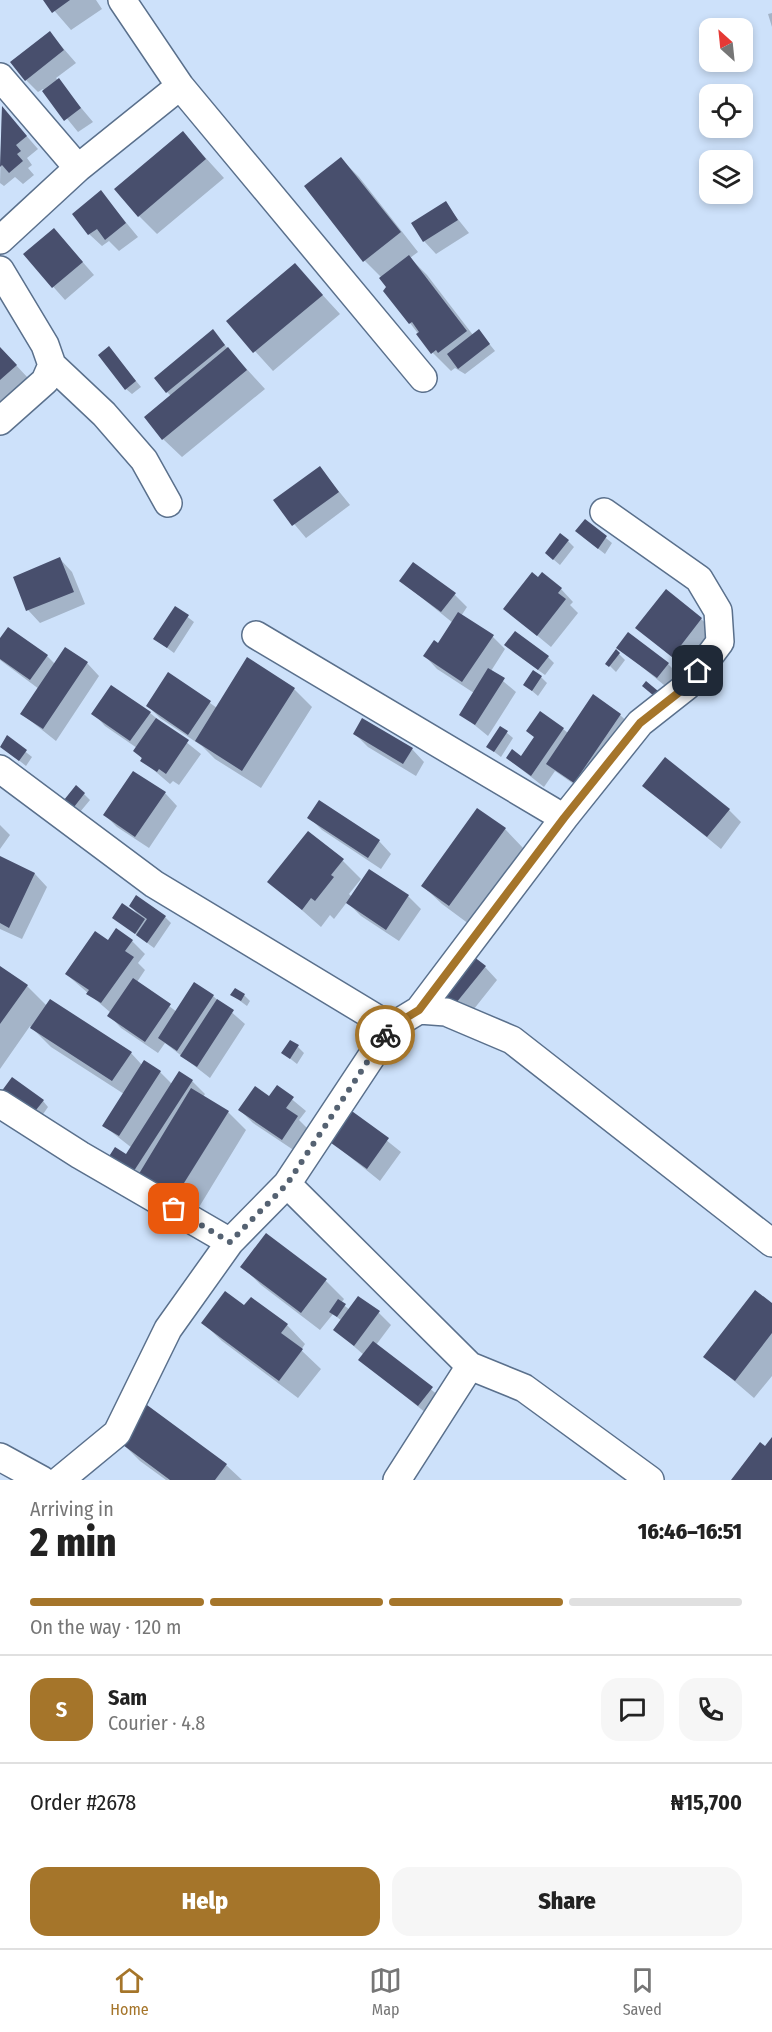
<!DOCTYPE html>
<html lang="en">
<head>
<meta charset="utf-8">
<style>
  body { margin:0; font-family:"Fira Sans Condensed",sans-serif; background:#f6f6f6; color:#222; height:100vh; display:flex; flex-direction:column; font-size:22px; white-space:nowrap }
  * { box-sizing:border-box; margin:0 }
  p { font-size:20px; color:#767676 }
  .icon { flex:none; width:33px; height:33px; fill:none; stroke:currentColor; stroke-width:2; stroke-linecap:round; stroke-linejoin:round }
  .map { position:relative; height:1480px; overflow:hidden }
  .drawer { display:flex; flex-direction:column; background:#fff; flex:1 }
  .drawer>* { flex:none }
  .needle { width:39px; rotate:333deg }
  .controls { position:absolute; left:699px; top:18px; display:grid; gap:12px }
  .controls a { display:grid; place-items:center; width:54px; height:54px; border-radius:12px; background:#fff; box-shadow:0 3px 9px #0003; font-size:30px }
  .pin { position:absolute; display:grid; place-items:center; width:51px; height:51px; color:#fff; margin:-26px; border-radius:12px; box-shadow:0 3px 9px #0006 }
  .courier { position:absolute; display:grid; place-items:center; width:60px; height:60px; margin:-30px; border:4px solid #a5752a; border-radius:50%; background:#fff; color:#222; box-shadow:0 2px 8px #0007 }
  .overview em { font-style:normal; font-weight:800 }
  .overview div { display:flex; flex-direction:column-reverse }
  .overview { display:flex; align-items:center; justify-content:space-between; height:102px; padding:0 30px }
  h1 { font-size:39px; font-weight:800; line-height:45px }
  .bar { display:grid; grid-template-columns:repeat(4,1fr); gap:9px 6px; align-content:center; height:72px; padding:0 30px }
  .bar i { height:8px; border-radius:4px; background:#e0e0e0 }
  .bar .active { background:#a5752a }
  .bar p { grid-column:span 4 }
  .line { display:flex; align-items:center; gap:15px; padding:0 30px; border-top:2px solid #e0e0e0 }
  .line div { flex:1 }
  .round { display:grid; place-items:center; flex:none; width:63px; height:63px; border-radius:18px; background:#f6f6f6 }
  .button { display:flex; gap:12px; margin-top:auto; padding:12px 30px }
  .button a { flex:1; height:69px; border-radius:18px; background:#a5752a; color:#fff; font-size:24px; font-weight:800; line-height:69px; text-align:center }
  .button a+a { background:#f6f6f6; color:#222 }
  .menu { display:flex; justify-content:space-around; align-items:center; height:84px; border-top:2px solid #e0e0e0; background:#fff; font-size:16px; color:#767676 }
  .menu a { display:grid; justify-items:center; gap:3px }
  .menu .active { color:#a5752a }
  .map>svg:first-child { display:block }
  .shadow { fill:#0003 }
  .building { fill:#484f6d }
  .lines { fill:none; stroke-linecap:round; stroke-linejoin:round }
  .street-casing { stroke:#5a708c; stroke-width:30 }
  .street { stroke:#fff; stroke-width:27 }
  .done { stroke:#556272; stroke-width:6; stroke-dasharray:0 10.8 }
  .route { stroke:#a5752a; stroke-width:8 }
</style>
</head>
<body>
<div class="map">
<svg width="772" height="1480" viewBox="0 0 772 1480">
  <rect width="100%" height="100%" fill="#cde1fa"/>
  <path class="shadow" d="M45,0h51l6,9 -31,21z
    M772,13v14l-4,-13z
    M50,33l26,30 -20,15 37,44 -15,10 -35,-43 -5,3 -12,-12z
    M2,108l36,41 -11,9 5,7 -4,3 6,7 -11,9 -8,-7 -11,9 -4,-3z
    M183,133l41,45 -67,56 -18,-18z
    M341,159l18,18 59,75 -8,6 17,17 46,60 6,-4 16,20 -30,23 -10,-6 -4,3 -18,-18 -23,-30 -28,-45 -17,-17z
    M101,192l37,45 -19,14 -10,-10 -7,5 -13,-12z
    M445,203l24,30 -33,21 -12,-13z
    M66,243l28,32 -29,25 -40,-45z
    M295,265l45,49 -67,57 -45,-50z
    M213,332l52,57 -83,68 -19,-18 8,-43 -4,-4z
    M0,348l28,30 -28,25z
    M109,348l32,39 -9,7 -6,-5z
    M320,468l30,37 -44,33 -31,-37z
    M585,521l27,22 -7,11 -22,-17z
    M568,541l6,6 -14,18 -7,-6z
    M60,559l12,13 13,32 -45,19 -12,-13z
    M401,581l54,14 12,12 -6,9 32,21 12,12 -14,22 25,21 -28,44 -27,-22 13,-21 -37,-24 -12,-13 14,-11 14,-22z
    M561,589l12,13 -3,3 8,8 -27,34 -46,-38z
    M176,608l18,14 -20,31 -19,-14z
    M701,619l13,12 -29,37 -48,-40z
    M0,641l47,15 8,8 32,-1 12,13 -43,65 -34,-27 17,-25 -39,-29z
    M618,647l50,17 12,12 -10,14z
    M512,651l36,6 6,6 -9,12z
    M619,654l6,6 -9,12 -9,-9z
    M169,674l48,34 77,-19 18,18 -51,81 -46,-29 -13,-13 -42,-28 -13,-13z
    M541,677l6,6 -9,13 -13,-11z
    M93,713h57l51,41 -22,31 -6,-4 -3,3 -28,-24 -5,-12 -32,-22z
    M620,715l13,12 -45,67 -33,-23 -11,16 -37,-29h14l42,-29 5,4z
    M501,728l12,10 -12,19 -13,-10z
    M355,734l57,15 12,13 -8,14 -48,-29z
    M7,737l25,20 -6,9 -25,-20z
    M644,786l85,24 12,12 -20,27z
    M165,793l12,13 -28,42 -32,-21 -12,-12z
    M84,794l6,6 -10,12 -8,-7z
    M309,817l70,24 12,13 -10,15 -59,-39z
    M0,825l10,10 -10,14z
    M505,829l18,19 -54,76 -27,-20 -19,-18z
    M0,857l35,17 12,13 -25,52 -22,-10z
    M343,861l18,18 -12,15 3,3 17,-26 39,25 13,13 -22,32 -38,-25 -14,-14 -13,17 -4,-4 -9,12 -52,-46z
    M131,906l34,11 6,6 -17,25 -40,-30 25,-2z
    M132,941l13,13 -7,9 7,7 -8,12 40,30 36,-16 32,28 -35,54 -45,-35 -7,10 -37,-25 -12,-13 2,-2 -45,-39 42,-32z
    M0,967l27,19 20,20 84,47 11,12 18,7 13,13 19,-4 13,13 -2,3 25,15 18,18 -53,87 -72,-43 11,-26 -28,-22 20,-32 -73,-47 -21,-21 -30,43z
    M485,967l12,13 -31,39 -16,-12z
    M232,995h12l6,6 -3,5z
    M298,1047l6,6 -7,11 -14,-11z
    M277,1087l29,24 -7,9 10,10 -14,21 -42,-28 -13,-13 29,-12z
    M9,1098l34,3 5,6 -9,13z
    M350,1111l51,41 -21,29 -51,-41z
    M267,1235l59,46 18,18 -3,4 9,7 29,3 12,12 -15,20 68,55 -13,17 -71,-57 4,-5 -29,-25 7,-9 -9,-7 -13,16 -59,-45 -19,-19z
    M772,1305v71l-18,22 -49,-42z
    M244,1308l43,17 18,19 -4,6 20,19 -23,29 -76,-57 -19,-18z
    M121,1442l105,23 16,15h-76l-26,-19z"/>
  <path class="building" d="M43,0h27l-18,13z
    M50,31l14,19 -39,31 -15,-19z
    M59,78l22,30 -17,13 -22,-30z
    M2,106l25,30 -11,9 5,6 -4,3 6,7 -14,12 -7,-8 -2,2z
    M183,131l23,28 -68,58 -24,-28z
    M341,157l60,75 -38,30 -59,-76z
    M101,190l25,33 -21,17 -8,-11 -9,6 -16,-21z
    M446,201l12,19 -35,22 -12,-19z
    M54,228l29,34 -31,26 -29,-34z
    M409,255l58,76 -29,22 -2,-3 -5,4 -15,-20 3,-2 -7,-10 -3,2 -26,-33 3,-4 -7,-9z
    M295,263l28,32 -70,58 -27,-32z
    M213,329l12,16 -59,48 -12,-15z
    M479,329l11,15 -32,25 -11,-15z
    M109,346l27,35 -11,9 -27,-35z
    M0,347l17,18 -17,15z
    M228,347l19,23 -85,70 -18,-23z
    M320,466l19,26 -47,34 -19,-26z
    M585,519l22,17 -9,13 -23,-18z
    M560,533l9,7 -16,20 -8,-7z
    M60,557l14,35 -48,19 -13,-34z
    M413,562l43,31 -15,19 -42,-31z
    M532,572l6,5 4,-5 20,16 -4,5 8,6 -29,37 -34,-27z
    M666,589l36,29 -30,39 -37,-29z
    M175,606l14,9 -22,33 -14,-9z
    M458,612l36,23 -32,47 -39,-26 11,-16 4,3z
    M8,627l40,28 -18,25 -30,-21v-21z
    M515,631l34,25 -11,14 -34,-25z
    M628,632l41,31 -12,15 -41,-30z
    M65,647l23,15 -45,67 -23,-15z
    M616,649l4,4 -11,14 -4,-3z
    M247,657l48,31 -53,83 -47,-30z
    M488,668l17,10 -30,47 -16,-10z
    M533,670l9,6 -10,15 -9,-6z
    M168,672l43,29 -23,34 -42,-29z
    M646,681l12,10 -4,5 -12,-10z
    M111,685l40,27 -21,29 -39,-27z
    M593,694l28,20 -47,69 -28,-19z
    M540,711l24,17 -33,48 -25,-18 6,-9 9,7 13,-19 -8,-6z
    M156,718l33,22 -23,34 -7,-5 -2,3 -17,-11 2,-3 -9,-7z
    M362,718l51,30 -10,16 -50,-30z
    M500,726l8,5 -14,21 -8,-5z
    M7,735l20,15 -8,11 -19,-14z
    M665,757l65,52 -23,28 -65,-51z
    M133,771l33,21 -31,45 -32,-22z
    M76,785l9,8 -11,14 -10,-7z
    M319,800l61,40 -12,18 -61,-40z
    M477,808l29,20 -57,78 -28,-20z
    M308,831l36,28 -13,16 3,2 -19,24 -4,-3 -9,12 -35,-28z
    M0,856l35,17 -26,55 -9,-5z
    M369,869l40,26 -23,35 -40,-27z
    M136,895l30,21 -19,27 -11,-8 11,-16 -18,-13z
    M122,903l23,16 -10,15 -23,-16z
    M116,928l17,12 -8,11 9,6 -33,46 -15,-9 3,-4 -24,-16 30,-43 13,9z
    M469,953l17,13 -34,42 -16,-14z
    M0,966l28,19 -28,39z
    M133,978l38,26 -26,38 -38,-26z
    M194,982l20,13 -37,56 -19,-13z
    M235,988l10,6 -4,7 -11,-6z
    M50,999l82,53 -20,29 -82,-53z
    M217,999l17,11 -37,57 -17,-11z
    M290,1040l9,5 -9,14 -9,-6z
    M144,1060l17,11 -42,65 -17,-10z
    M179,1071l14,9 -63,97 -24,-16 9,-14 11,7z
    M12,1077l32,23 -12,15 -31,-23z
    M277,1085l17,12 -8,11 12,8 -16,24 -44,-30 17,-24 14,10z
    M191,1088l38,23 -55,88 -37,-22z
    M349,1109l40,29 -22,31 -40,-29z
    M266,1233l61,46 -26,34 -61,-46z
    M755,1290l17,13v30l-37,48 -32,-24z
    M225,1291l19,14 7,-8 37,27 -7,9 22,16 -24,32 -78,-58z
    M358,1296l22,15 -26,35 -21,-16z
    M338,1299l8,5 -9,13 -8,-5z
    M373,1341l60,46 -15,19 -60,-46z
    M147,1405l80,59 -12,16h-45l-51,-38z
    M772,1437v43h-41l29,-38 5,4z"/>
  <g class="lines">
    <g class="street-casing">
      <path id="street" d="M122,0l58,86
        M0,77l78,91
        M0,240l78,-72 102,-82 243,292
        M0,270l45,75 7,20 -7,16 -45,40
        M52,365l52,49 40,46 24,43
        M256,635l308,183
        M0,769l154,115 237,143
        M419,1010l27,2 66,28 260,203
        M0,1104l80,51 150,87 57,-58 104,-157 28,-17 145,-192 76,-95 47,-37 33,-44 -2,-31 -19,-32 -95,-67
        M287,1184l183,182 54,22 126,92
        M0,1457l42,23
        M60,1480l57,-47 51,-104 62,-87
        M397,1480l73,-114"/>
    </g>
    <use href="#street" class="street"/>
  </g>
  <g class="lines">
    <path class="done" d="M174,1209l56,33 57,-58 98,-149"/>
    <path class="route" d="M385,1035l6,-8 28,-17 145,-192 76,-95 47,-37 11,-15"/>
  </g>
</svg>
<div class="controls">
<a><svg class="needle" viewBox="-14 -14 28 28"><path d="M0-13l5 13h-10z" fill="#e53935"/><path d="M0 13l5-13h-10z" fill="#767676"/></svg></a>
<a><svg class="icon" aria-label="locate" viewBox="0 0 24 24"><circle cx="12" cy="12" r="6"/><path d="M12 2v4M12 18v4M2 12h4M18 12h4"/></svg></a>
<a><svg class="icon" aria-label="layers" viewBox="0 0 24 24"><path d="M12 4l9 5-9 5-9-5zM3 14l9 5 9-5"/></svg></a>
</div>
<div class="pin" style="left:174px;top:1209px;background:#ea580c"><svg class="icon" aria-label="bag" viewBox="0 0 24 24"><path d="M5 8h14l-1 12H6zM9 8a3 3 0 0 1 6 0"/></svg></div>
<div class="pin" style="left:698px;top:671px;background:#1f2937"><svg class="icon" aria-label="home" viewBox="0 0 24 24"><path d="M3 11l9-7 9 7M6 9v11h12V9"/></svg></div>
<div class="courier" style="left:385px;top:1035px"><svg class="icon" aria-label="bike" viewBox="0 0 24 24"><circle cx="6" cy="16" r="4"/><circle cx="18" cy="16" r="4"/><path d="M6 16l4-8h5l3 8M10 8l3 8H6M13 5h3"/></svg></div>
</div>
<section class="drawer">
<div class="overview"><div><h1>2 min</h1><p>Arriving in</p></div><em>16:46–16:51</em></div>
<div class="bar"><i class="active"></i><i class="active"></i><i class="active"></i><i></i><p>On the way · 120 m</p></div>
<div class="line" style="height:108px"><b class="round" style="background:#a5752a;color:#fff">S</b><div><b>Sam</b><p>Courier · 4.8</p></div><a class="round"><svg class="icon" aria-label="chat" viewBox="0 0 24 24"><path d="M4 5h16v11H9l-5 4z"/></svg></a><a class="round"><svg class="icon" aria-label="phone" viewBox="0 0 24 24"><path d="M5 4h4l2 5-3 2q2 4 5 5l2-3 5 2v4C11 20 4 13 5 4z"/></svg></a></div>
<div class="line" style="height:78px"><div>Order #2678</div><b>₦15,700</b></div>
<div class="button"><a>Help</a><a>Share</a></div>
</section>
<nav class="menu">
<a class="active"><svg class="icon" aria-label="home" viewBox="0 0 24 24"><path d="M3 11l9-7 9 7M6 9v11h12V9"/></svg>Home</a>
<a><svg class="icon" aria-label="map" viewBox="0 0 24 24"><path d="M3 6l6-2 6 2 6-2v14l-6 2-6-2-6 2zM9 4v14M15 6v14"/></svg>Map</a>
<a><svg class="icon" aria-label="saved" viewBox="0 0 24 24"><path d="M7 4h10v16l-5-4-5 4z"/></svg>Saved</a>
</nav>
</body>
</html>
